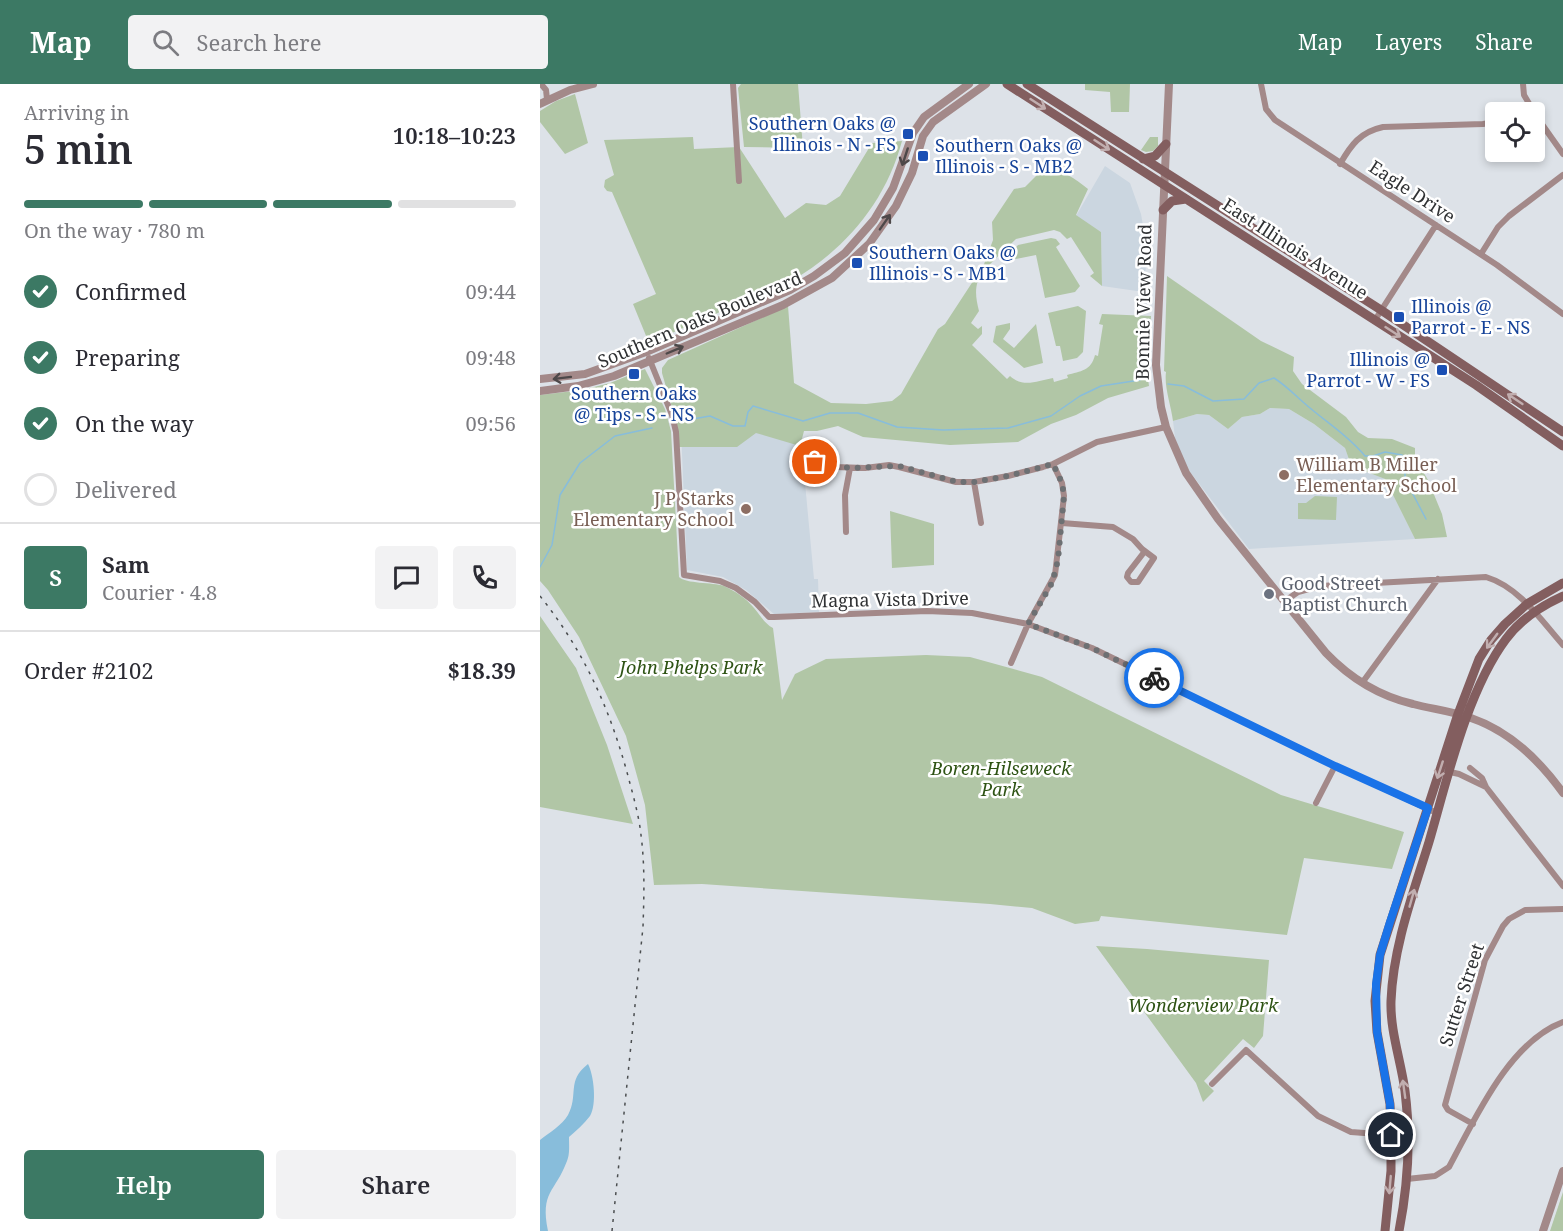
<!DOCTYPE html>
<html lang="en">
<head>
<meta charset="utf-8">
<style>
  body { margin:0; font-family:"Noto Serif",serif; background:#f2f2f3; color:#2b2b33; height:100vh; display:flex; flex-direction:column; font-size:22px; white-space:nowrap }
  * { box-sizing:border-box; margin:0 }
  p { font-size:20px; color:#7c7c81 }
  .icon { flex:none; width:33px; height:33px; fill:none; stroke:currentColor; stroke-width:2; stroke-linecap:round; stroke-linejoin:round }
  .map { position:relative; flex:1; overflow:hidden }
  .panel { display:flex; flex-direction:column; background:#fff; width:540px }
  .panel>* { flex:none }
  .controls { position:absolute; left:945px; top:18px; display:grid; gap:12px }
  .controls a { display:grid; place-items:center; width:60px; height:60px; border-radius:6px; background:#fff; box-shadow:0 3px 9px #0003; font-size:30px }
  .pin { position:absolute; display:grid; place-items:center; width:51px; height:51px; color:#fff; margin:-26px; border:3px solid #fff; border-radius:50%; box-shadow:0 2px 6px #0007 }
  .courier { position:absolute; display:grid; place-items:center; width:60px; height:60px; margin:-30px; border:4px solid #1a73e8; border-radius:50%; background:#fff; color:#222; box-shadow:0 2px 8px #0007 }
  .summary em { font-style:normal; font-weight:600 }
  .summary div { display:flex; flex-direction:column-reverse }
  .summary { display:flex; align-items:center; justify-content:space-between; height:102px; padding:0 24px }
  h1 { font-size:39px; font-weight:600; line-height:45px }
  .bar { display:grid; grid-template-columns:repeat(4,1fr); gap:9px 6px; align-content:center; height:72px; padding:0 24px }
  .bar i { height:8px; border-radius:4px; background:#e1e1e2 }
  .bar .active { background:#3c7964 }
  .bar p { grid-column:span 4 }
  .line { display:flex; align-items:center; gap:15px; padding:0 24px; border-top:2px solid #e1e1e2 }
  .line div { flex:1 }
  .round { display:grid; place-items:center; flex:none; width:63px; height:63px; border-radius:6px; background:#f2f2f3 }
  ol { padding:0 24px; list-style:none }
  li { display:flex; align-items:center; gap:18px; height:66px }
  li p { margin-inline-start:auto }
  li .icon { padding:6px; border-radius:50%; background:#3c7964; color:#fff; stroke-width:4 }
  li:last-child { color:#7c7c81 }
  li i { width:33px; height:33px; border:3px solid #e1e1e2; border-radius:50% }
  .primary-button { display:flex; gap:12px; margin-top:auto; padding:12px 24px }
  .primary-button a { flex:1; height:69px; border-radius:6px; background:#3c7964; color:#fff; font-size:24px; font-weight:600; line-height:69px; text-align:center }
  .primary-button a+a { background:#f2f2f3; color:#2b2b33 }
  header { display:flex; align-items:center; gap:36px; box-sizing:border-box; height:84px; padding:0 30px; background:#3c7964; color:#fff }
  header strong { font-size:28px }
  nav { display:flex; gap:33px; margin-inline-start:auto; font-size:21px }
  .search { width:420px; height:54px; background:#f2f2f3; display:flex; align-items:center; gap:15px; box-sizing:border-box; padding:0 21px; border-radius:6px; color:#7c7c81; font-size:22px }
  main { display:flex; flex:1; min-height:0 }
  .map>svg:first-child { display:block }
  .built { fill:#cbd6e0 }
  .green { fill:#b1c6a6 }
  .water { fill:#88bddb }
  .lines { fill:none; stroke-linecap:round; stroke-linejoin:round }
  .stream { stroke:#88bddb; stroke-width:1.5 }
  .minor { stroke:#a38989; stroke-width:6 }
  .tertiary { stroke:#a38989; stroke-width:8 }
  .secondary { stroke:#835e5f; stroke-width:9 }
  .rail { stroke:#4b4e50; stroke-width:1.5; stroke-dasharray:3 6; stroke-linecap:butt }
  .oneway { stroke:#c1aeaf }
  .oneway2 { stroke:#4d4849 }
  .done { stroke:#6d7073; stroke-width:6; stroke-dasharray:0 10.8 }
  .route { stroke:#1a73e8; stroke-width:8 }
  .transit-dot { fill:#1a4fb4; stroke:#fff; stroke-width:2 }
  .education-dot { fill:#8d6e63; stroke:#fff; stroke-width:2 }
  .worship-dot { fill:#6b7280; stroke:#fff; stroke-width:2 }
  .labels { text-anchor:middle; stroke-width:5; stroke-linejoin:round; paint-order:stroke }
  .transit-label { font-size:18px; fill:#164399; stroke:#fff; text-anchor:start }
  .street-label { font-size:18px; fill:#303234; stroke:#fff }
  .education-label { font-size:18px; fill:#785e54; stroke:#fff; text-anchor:start }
  .worship-label { font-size:18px; fill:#5b616d; stroke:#fff; text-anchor:start }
  .park-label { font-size:18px; font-style:italic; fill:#2e5314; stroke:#fff }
</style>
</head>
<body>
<header>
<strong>Map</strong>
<div class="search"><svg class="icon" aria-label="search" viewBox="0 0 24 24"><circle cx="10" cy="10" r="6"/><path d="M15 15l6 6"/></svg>Search here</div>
<nav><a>Map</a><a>Layers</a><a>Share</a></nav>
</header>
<main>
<section class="panel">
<div class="summary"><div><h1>5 min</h1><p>Arriving in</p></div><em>10:18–10:23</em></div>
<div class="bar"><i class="active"></i><i class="active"></i><i class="active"></i><i></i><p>On the way · 780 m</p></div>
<ol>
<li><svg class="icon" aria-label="check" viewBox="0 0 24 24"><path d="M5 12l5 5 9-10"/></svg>Confirmed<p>09:44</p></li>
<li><svg class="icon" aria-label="check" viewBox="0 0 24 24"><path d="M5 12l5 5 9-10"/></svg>Preparing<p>09:48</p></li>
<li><svg class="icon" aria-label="check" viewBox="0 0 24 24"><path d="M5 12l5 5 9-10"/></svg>On the way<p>09:56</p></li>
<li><i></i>Delivered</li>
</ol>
<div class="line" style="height:108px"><b class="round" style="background:#3c7964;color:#fff">S</b><div><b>Sam</b><p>Courier · 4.8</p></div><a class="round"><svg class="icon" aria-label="chat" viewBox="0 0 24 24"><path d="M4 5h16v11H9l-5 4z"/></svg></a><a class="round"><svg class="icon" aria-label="phone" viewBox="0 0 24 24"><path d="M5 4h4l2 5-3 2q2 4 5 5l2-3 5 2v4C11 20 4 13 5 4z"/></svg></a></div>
<div class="line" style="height:78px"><div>Order #2102</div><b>$18.39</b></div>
<div class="primary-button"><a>Help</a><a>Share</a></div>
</section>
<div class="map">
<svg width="1023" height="1147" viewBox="0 0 1023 1147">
  <rect width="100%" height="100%" fill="#dde2e8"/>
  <path class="built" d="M565,82l25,17 11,31 6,35 -3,43 -42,-6 -1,-54 -25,-16z
    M730,324l19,1 25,15 31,24 8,23 14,1 18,7 30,60 -166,10 -62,-81 -12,-30 -2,-17 24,-7 12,1 19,14 14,-12 18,-3z
    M257,341l5,26 12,128h4l1,33 -45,2 -28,-24 -23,-13 -36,-7 -6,-140z"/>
  <path class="green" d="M201,0h57l5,64 -59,-1 -6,-59z
    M539,0h51l-1,28h-18l-1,-20 -25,-2v-6z
    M35,10l13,49 -23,11 -25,-32v-11l16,-10z
    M153,53l1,12 45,-2 46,71 21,-15 20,2 14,-9 32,-53 30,-2c-16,60 -56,108 -109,139l-144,63 -16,-39 23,-10 -44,-102 -5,-1 -3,-4 1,-7 9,-5 -10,-35z
    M610,53h8v9l-5,5 -7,1 -5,-2z
    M503,85c16,-1 32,9 45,20l-12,26 25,17 1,54 -12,-10 4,-3 -23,-36 -4,2 -7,-7 -6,-2 -38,9 -31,30 -2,-2 10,-27 -1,-18 22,-33 11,-2z
    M511,154l5,1 4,5 -4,3 24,39 -5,6 -30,6 -9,-43 -20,4 -6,-5 8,-9z
    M441,185l2,1c-9,15 -8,25 -4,41l-8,12 7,6 4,-3v8l-10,11 35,34 3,-3c13,12 27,5 43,2l1,4 14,-4 -1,-3c14,-4 24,-4 28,-20l3,1 5,-31 -4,-1 3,-10 49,2 -4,55 2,15 -41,12 -32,17 -25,9 -33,18 -68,3 -87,-8 -25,-11 -21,5h-13l-4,15 -44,-13 -19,14h-58l-2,-22 -15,-52v-5l6,-8 120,-54 6,77 37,20 35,1 26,-3 9,-7 37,-65 7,-5z
    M627,192l94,65 33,16 -1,14 9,13 44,33 12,15 10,6 24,1 23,9v10l13,22 14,34 5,23 -32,2 -30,-60 -18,-7 -14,-1 -8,-23 -31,-24 -25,-15 -19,-1 -10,6 -18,3 -14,12 -19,-14 -12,-1 -24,7c-2,-16 -9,-34 -7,-49l-2,-1z
    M538,222l8,5 -3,41 -6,6 -14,3 -3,-15h-4l-8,-33z
    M470,239v6l-7,10 11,9 22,-24 7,39 -19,5 -31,-26 3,-16z
    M105,285l20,40 6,22 8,146c7,7 33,5 45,9 11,5 22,12 30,22 6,7 11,16 19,20l9,72 13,-26 31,-15 100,-4 44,2 72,20 239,118 123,37 -12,37 -88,-11 -17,77 -186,-19 -2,5 -24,3 -43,-16 -42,-4 -288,-20 -48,1 -9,-80 -19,-69 -47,-99 -31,-47 -8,-9v-186l42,-5 28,-7z
    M775,412l22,1 -1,23 -38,-1v-16h8z
    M350,427l44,13v41l-42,3z
    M0,532l36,52 31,77 26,79 -93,-17z
    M556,862l51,3 122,11 -6,76 -9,12 -11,-9 -39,42 10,10 -11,11 -7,-19z
    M1023,1108v39h-13z"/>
  <path class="water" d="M48,980c6,11 9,41 2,52 -6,8 -14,15 -21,21 0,8 1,17 -2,24 -12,32 -27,30 -19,70h-8v-91c9,-7 22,-15 28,-25 11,-20 -2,-34 20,-51z"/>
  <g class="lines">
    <path class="stream" d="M628,300l16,2 29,15 31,-2 15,-16 15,-5c11,7 19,15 29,24 21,19 44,32 62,54h8l12,-4 17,3 3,10v14l21,40
      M147,336l23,-4 23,10h12l3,-14 5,-6 50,15 27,-8h28l39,14 46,3 65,-2 43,-12 29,-20 21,-10 39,-6
      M0,483l12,-22 8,-50 20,-32 35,-27 37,-8"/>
    <path class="minor" d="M1,0l5,6 1,9
      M193,0l6,97
      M721,0l5,25 9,11 222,145 66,49
      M983,0l1,11 10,17
      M976,28l12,-8
      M994,29l29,41
      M800,80c11,-19 20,-32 43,-37l100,-3 13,-2
      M941,170l17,-27 11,-11 54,-41
      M835,236l61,-95
      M109,274l23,57 4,17 8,143 36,6 16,7 19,14 14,15h5l153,-6 45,2 56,11 64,24 243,118 102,47
      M265,373l30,10 30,1 24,-3 10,2 57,15h18l34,-6 35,-9 10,-3 44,-22 69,-15
      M434,398l7,41
      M522,439l51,4 20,12 9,10 12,9 -16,24h-7l-4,-5 1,-4 17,-22
      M306,448l-1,-37 5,-27
      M745,517l13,-9 22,-6 166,-9c33,10 55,43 77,68
      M471,579l17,-39 27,-49 9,-79 -2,-13 -9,-19
      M822,599l76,-104
      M930,684l12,10 4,9
      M910,688l9,2 27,13 77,99
      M776,719l19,-37
      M672,1000l34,-34 72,66 33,16 40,3
      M933,1040l-25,-14 -3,-5 40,-145 18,-34 6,-7 16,-9 38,-1
      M867,1095l28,-3 14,-9c26,-48 60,-125 114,-145"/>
    <path class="tertiary" d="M629,0l-13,281 5,42 5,20 20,46 32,46 108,134c24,25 53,43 87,51 19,5 39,7 58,14 38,13 69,43 92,75
      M0,20l30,-14 23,-6
      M0,295l45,-5 61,-22 144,-62 24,-14 31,-23 29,-33 19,-32 20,-55 11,-16 45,-33
      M0,307l38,-5 36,-10 169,-71 49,-27 37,-34 27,-38 16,-33 11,-37 10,-14 53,-38
      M1003,1147l20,-60"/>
    <path class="secondary" d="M467,0l469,301 87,61
      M487,0l354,226 182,122
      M603,75l12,-3 11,-12
      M623,126l9,-9 14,-2
      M845,1147l6,-60v-36l-1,-31 -13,-72 -2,-31 5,-46 78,-241 21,-55 12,-19 14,-16 22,-20 36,-21
      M859,1147c9,-46 12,-94 6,-140 -4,-30 -15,-60 -14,-90 2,-54 22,-107 38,-159 18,-62 38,-151 77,-203 14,-19 35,-33 57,-43"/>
    <path class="rail" d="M0,512c44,55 70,113 88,180 5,19 11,40 13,59 4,31 3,61 2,92l-31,304"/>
  </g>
  <defs><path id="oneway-shaft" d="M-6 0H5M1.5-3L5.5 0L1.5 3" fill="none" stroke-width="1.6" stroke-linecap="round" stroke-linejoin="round" transform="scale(1.5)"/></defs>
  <g class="oneway">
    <use href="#oneway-shaft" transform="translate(498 20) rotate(33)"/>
    <use href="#oneway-shaft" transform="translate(562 61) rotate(33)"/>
    <use href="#oneway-shaft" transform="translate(853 248) rotate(33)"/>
    <use href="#oneway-shaft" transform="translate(975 315) rotate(-146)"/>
    <use href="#oneway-shaft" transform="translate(952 557) rotate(126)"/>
    <use href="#oneway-shaft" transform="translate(900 686) rotate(108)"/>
    <use href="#oneway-shaft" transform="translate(872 814) rotate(-74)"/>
    <use href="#oneway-shaft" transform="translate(864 1005) rotate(-98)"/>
    <use href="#oneway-shaft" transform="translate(850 1101) rotate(95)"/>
  </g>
  <g class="oneway2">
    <use href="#oneway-shaft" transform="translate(365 73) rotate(108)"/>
    <use href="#oneway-shaft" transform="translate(345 138) rotate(-55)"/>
    <use href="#oneway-shaft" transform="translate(135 266) rotate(-23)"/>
    <use href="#oneway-shaft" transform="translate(22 294) rotate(173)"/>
  </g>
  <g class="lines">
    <path class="done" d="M275,378l35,6 49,-2 58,16h17l34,-6 45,-12 9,19 2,13 -6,64 -6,23 -24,41 64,24 62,30"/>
    <path class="route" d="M614,594l181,88 93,42 -38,114 -10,33 -4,29 1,48 13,72 1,31"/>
  </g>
  <g class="transit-dot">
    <rect x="362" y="44" width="12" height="12" rx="3"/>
    <rect x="377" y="66" width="12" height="12" rx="3"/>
    <rect x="311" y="173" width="12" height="12" rx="3"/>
    <rect x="853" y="227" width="12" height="12" rx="3"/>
    <rect x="896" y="280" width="12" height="12" rx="3"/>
    <rect x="88" y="284" width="12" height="12" rx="3"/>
  </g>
  <g class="education-dot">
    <circle cx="744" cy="391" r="6"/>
    <circle cx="206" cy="425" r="6"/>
  </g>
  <circle class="worship-dot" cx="729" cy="510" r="6"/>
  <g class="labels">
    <g class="transit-label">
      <text x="356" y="46" text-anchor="end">Southern Oaks @<tspan x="356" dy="21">Illinois - N - FS</tspan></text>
      <text x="395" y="68">Southern Oaks @<tspan x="395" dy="21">Illinois - S - MB2</tspan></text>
      <text x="329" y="175">Southern Oaks @<tspan x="329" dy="21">Illinois - S - MB1</tspan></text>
      <text x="871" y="229">Illinois @<tspan x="871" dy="21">Parrot - E - NS</tspan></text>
      <text x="890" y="282" text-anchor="end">Illinois @<tspan x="890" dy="21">Parrot - W - FS</tspan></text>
      <text x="94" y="316" text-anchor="middle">Southern Oaks<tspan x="94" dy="21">@ Tips - S - NS</tspan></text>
    </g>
    <g class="street-label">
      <text transform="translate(872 108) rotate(33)" y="6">Eagle Drive</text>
      <text transform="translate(755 165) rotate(33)" y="6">East Illinois Avenue</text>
      <text transform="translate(604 218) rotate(-89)" y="6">Bonnie View Road</text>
      <text transform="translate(160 236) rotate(-23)" y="6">Southern Oaks Boulevard</text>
      <text transform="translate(350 516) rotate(-1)" y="6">Magna Vista Drive</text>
      <text transform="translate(922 911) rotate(-72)" y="6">Sutter Street</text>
    </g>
    <g class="education-label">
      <text x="756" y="387">William B Miller<tspan x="756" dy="21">Elementary School</tspan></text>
      <text x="194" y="421" text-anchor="end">J P Starks<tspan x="194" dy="21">Elementary School</tspan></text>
    </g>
    <g class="worship-label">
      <text x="741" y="506">Good Street<tspan x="741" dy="21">Baptist Church</tspan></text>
    </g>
    <g class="park-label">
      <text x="151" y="590">John Phelps Park</text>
      <text x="461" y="691">Boren-Hilseweck<tspan x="461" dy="21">Park</tspan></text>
      <text x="663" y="928">Wonderview Park</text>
    </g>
  </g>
</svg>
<div class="controls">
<a><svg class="icon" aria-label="locate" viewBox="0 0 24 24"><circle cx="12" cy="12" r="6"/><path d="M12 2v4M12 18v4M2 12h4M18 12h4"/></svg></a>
</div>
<div class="pin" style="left:275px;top:378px;background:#ea580c"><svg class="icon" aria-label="bag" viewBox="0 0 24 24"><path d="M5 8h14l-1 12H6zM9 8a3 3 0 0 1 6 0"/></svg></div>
<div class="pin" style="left:851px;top:1051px;background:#1f2937"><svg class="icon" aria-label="home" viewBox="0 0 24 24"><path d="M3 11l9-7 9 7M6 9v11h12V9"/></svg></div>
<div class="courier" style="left:614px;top:594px"><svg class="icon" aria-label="bike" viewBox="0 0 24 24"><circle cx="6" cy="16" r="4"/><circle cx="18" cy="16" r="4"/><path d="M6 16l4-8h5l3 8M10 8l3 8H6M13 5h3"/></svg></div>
</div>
</main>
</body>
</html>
